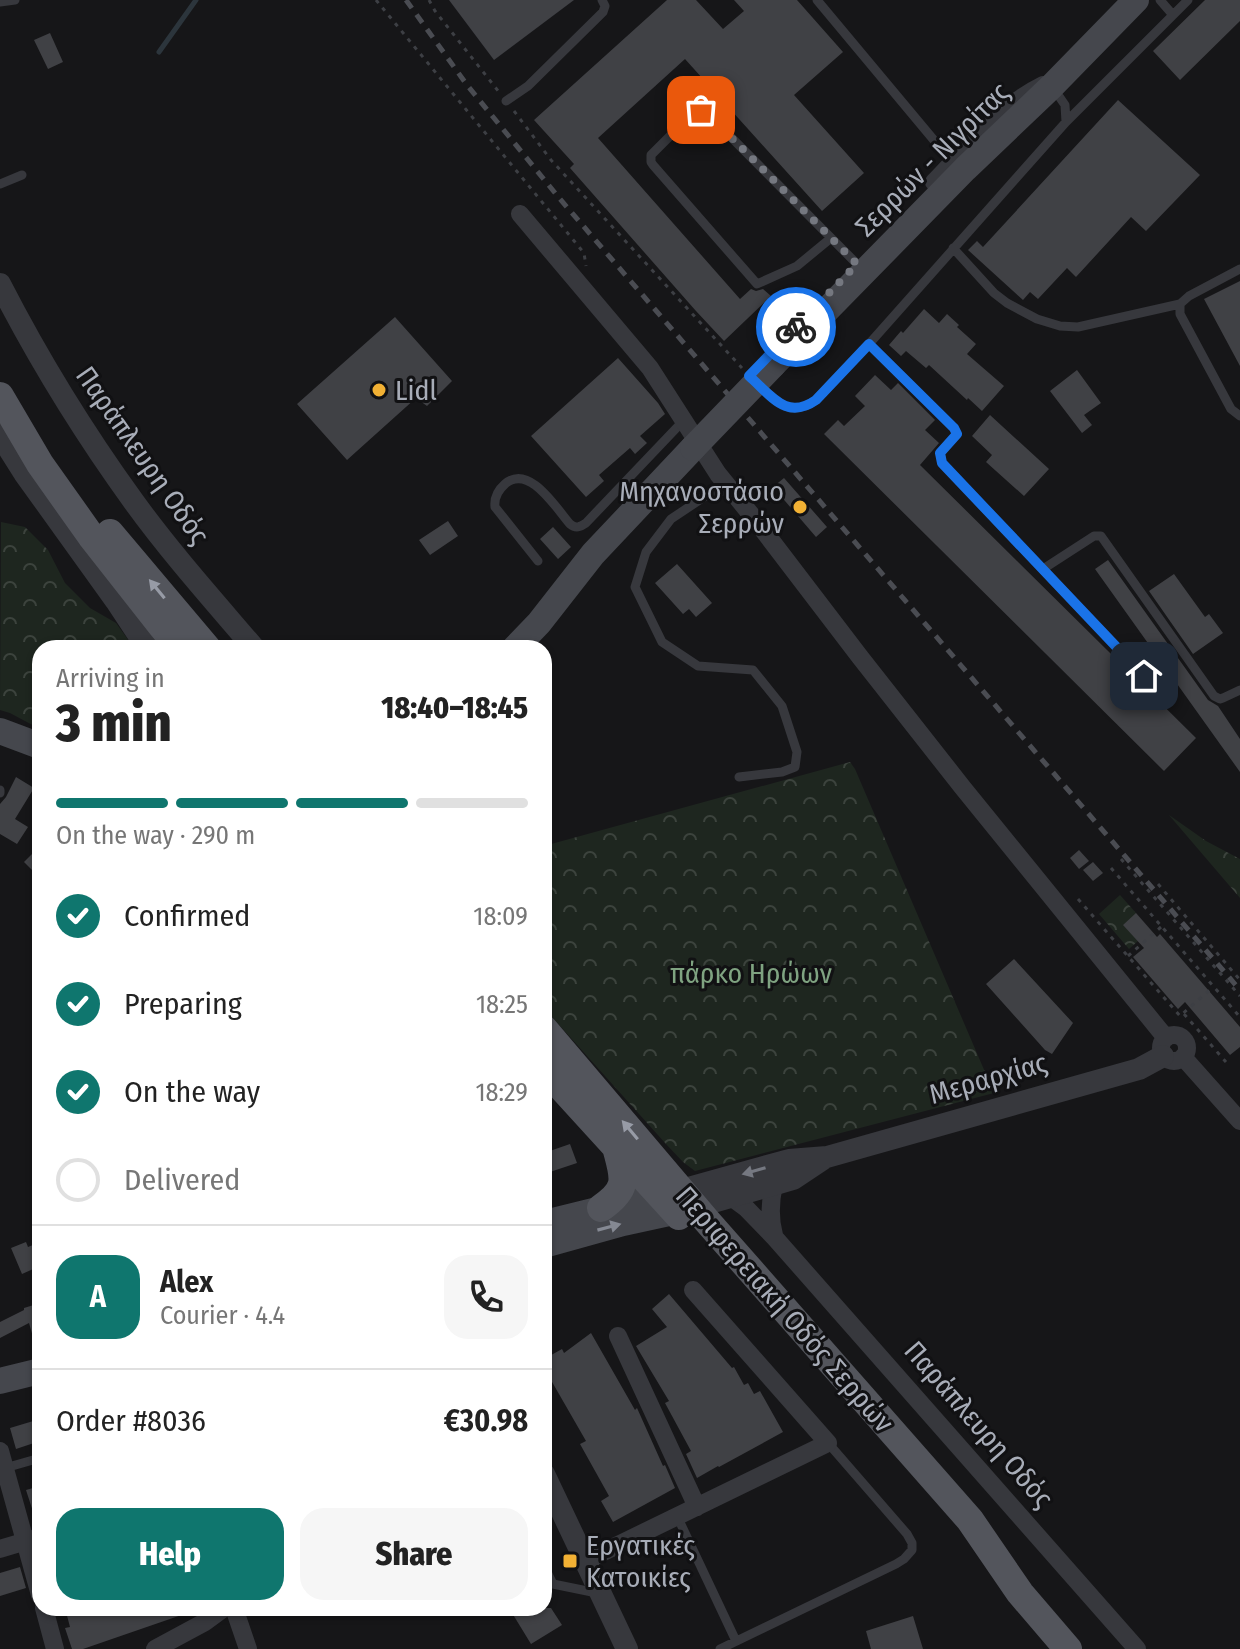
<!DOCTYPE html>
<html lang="en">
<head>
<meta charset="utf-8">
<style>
  body { margin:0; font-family:"Fira Sans Condensed",sans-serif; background:#f6f6f6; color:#222; height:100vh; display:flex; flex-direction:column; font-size:30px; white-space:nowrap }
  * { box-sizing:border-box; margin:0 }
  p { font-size:26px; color:#767676 }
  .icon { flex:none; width:44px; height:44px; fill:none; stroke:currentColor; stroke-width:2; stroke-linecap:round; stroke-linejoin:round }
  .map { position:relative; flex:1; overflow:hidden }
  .side { position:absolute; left:32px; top:640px; width:520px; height:976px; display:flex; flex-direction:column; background:#fff; border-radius:24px; box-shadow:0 2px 6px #0004 }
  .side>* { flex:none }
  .pin { position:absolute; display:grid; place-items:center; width:68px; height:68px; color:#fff; margin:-34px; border-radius:16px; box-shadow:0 4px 12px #0006 }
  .courier { position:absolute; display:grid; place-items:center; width:80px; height:80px; margin:-40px; border:6px solid #1a73e8; border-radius:50%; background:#fff; color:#222; box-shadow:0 2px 10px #0007 }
  .headline em { font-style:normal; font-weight:800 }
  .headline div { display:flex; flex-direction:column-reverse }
  .headline { display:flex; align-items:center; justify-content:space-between; height:136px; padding:0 24px }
  h1 { font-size:52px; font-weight:800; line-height:60px }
  .bar { display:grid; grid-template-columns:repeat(4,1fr); gap:12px 8px; align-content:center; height:96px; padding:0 24px }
  .bar i { height:10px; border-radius:6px; background:#e0e0e0 }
  .bar .current { background:#0f766e }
  .bar p { grid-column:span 4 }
  .line { display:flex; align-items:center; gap:20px; padding:0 24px; border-top:2px solid #e0e0e0 }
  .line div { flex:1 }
  .round { display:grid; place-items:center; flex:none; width:84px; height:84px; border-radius:24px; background:#f6f6f6 }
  ol { padding:0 24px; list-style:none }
  li { display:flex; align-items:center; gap:24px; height:88px }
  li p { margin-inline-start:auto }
  li .icon { padding:8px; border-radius:50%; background:#0f766e; color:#fff; stroke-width:4 }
  li:last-child { color:#767676 }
  li i { width:44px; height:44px; border:4px solid #e0e0e0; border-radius:50% }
  .primary-button { display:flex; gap:16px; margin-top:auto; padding:16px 24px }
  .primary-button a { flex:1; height:92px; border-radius:24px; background:#0f766e; color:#fff; font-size:32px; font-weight:800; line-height:92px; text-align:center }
  .primary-button a+a { background:#f6f6f6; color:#222 }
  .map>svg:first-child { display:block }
  .forest { fill:url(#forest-crowns) }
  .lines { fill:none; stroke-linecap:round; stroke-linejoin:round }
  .stream { stroke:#2c353c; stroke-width:5 }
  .building { fill:#404145 }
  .path { stroke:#3d3f44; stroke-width:3; stroke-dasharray:4 6; stroke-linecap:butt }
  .service { stroke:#37383d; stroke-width:9 }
  .minor { stroke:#37383d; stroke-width:18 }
  .tertiary { stroke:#37383d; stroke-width:22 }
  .secondary { stroke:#45474d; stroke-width:26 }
  .primary { stroke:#53555c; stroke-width:28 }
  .rail { stroke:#4a4c52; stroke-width:5; stroke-dasharray:10 8; stroke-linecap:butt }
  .secondary-bridge { stroke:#45474d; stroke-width:26 }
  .oneway { fill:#979ba6 }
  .oneway2 { fill:#757881 }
  .oneway3 { fill:#858993 }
  .done { stroke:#757880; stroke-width:8; stroke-dasharray:0 14.4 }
  .route { stroke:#1a73e8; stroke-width:10 }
  .poi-dot { fill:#f2b134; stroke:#111113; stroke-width:3 }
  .labels { text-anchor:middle; stroke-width:6; stroke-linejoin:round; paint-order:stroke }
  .street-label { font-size:28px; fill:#a8adb8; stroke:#111113 }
  .poi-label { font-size:28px; fill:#a8adb8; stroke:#111113; text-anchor:start }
  .park-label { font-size:28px; fill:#7fa381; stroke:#111113 }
</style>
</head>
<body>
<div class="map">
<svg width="1240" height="1649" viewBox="0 0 1240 1649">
  <defs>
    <pattern id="forest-crowns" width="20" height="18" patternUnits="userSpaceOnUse" patternTransform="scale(2)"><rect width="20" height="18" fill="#1e261f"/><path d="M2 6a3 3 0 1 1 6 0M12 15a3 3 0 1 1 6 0" fill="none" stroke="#3c433d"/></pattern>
  </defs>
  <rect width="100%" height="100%" fill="#161618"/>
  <path class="forest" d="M1,522l24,5 23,23 17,33 25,25 26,15 18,25h-94v81l-30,-16 -10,-3z
    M850,762l5,7 139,324 -299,78 -12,-9 -17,-18 -122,-136v-162z
    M1169,815l37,26 34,18v39z
    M1120,895l16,18 2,28 -9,8 -30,-35z"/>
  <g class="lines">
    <path class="stream" d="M159,52l37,-52"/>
  </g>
  <path class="building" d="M449,0h125l-80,60z
    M667,0h29l27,29 21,-18 -10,-11h63l46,52 -49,43 70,78 -42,38 -137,-152 -87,79 142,161 11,-10 5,2 7,-2 8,7 -47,45 -28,-30 -126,-143 4,-4 -40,-44z
    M1205,0h35v21l-60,59 -27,-29z
    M50,33l13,29 -15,7 -14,-29z
    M1118,100l82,75 -54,56 -15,-14 -55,60 -9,-9 -29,31 -8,-7 -7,8 -55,-50 9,-9 6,6z
    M1240,281v85l-36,-67z
    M924,309l15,14 8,-9 12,11 -2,2 19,17 -9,10 37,32 -22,25 -14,-13 -1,2 -38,-35 -3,3 -20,-17 -5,5 -12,-11 12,-14 2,2z
    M395,317l57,64 -25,25 -11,-8 -69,62 -50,-56z
    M618,358l40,45 7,11 -25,22 7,7 -12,11 -5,-6 -31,27 5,6 -18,16 -55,-61z
    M1077,370l24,33 -17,12 8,10 -10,8 -32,-42z
    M875,375l16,15 7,-7 37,37 -10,10 14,13 -19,22 276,273 -32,33 -340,-337 14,-14 6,6 21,-20 -10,-10z
    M990,415l59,54 -25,27 -38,-34 6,-7 -20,-19z
    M784,478l43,49 -11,10 -43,-50z
    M448,521l10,15 -28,19 -11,-15z
    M553,527l18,20 -13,12 -18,-20z
    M1108,560l100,140 10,6 22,33v33l-145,-203z
    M677,564l35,39 -16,14 -7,-8 -6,5 -28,-31z
    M1174,574l31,43 4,-3 14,19 -30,21 -44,-63z
    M16,777l18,11 -19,31 13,8 -11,17 -17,-10v-30l6,-7z
    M40,846v32l-16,-16z
    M1079,850l10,11 -10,8 -9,-11z
    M1093,862l10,11 -10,8 -10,-11z
    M1136,913l21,24 3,-3 80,93v20l-10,8 -45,-53 -7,7 -45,-52 11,-9 -21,-23z
    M1014,959l59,64 -21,31 -7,-4 -59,-66z
    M570,1144l7,19 -33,11v-21z
    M26,1242l2,5 12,-5v24l-18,8 -11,-26z
    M669,1294l63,74 2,-1 10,18 4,-2 6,11 6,-3 23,41 -64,35 -1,-1 -21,12 -11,-24 5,-3 -26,-48 4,-2 -33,-55 31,-19 -15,-18z
    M40,1303v47l-3,1 -8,-28 -29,15v-16l24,-12v-2z
    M591,1333l44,77 2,-2 26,58 2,-1 10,23 -62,34 -12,-21 8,-5 -29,-52 6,-3 -42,-73v-9l18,-10 2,4z
    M40,1419v22l-24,8 -6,-21z
    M40,1486v37l-3,1 -11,-34z
    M20,1567l6,21 -26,8v-23z
    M65,1608h55l1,5 14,-5h61v2l-113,39h-11l-7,-21 5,-1z
    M509,1608h42l11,17 -31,19z
    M913,1616l10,33h-52l-5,-18z"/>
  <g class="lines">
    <path class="path" d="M376,0l208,253 2,13
      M429,0l6,11 64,81
      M514,111l37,49 191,208
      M1121,859l119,137
      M1111,868l129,149
      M1158,884l82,96
      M1078,899l102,117 33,-29
      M1128,956l33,-29
      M1184,1014l42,48"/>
    <path class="service" d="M817,0l136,163
      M1160,0l13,15
      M0,2l15,-2
      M1054,89l11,16 1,17
      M506,101l22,-15 75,-74 2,-6 -3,-6
      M0,184l22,-9
      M831,238l-34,28 -40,18 -104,-119 -2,-3v-7l43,-43c5,-3 9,-3 13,1l150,151
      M953,248l41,45 13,10 30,16 23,7 18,1 102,-23 9,-8 51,-27
      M1180,304v10l51,95 9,7
      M869,344l85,84 3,6 -17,19 2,10 202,213
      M758,384c20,17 31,35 58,16l53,-56 197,-222 122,-122
      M730,489l-26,8 -33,22 -25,33 -11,35 27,55 36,24 55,4 29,36 15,46 -2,15 -13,5 -43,5
      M538,561l-43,-54c-1,-9 2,-16 10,-23 24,-21 51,24 65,40 6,5 10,3 16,-1l99,-104
      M1043,569l51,-33h7l113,160 6,3 3,-1 17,-8
      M0,790v3
      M5,1468l35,-10
      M677,1516l59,125
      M544,1566l9,18 44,9
      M720,1649l176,-85 8,-5 8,-9v-7l-5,-9 -79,-91"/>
    <path class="minor" d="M934,182c33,-34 66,-76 109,-97
      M520,214l130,154 68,106 39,48 103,135 103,131 203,250
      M1161 1048a13 13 0 1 1 26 0a13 13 0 1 1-26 0Z
      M1183,1057l57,64
      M774,1184c-4,18 -5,33 0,51
      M731,1197l15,11 29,30 362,411
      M618,1336l79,171
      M0,1451l40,144
      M0,1549l40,-12
      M585,1561l243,-118 -135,-153
      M44,1608l11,41
      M234,1608l14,41
      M155,1649l50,-27 19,-14"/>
    <path class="tertiary" d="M0,284c39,76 84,149 134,218 37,51 79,98 120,146
      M0,435l24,38 92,128 31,47
      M681,1190l108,-30 38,-3 312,-88 24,-13
      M696,1207l97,-28 30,-20
      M544,1474l83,175"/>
    <path class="secondary" d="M773,365l192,-196 87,-83 84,-86
      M515,648l24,-25 54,-69 100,-106
      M0,731l40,15
      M544,1223l134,-33
      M544,1245l79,-22 69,-15
      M0,1381l40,-10"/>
    <path class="primary" d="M0,396l40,68 51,72 88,112
      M110,533l97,115
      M544,1029l163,192 263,299 50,73 48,56
      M544,1068l135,148
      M601,1208c29,-20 23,-30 15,-61"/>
    <path class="rail" d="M406,0l61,85 93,114 680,791"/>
    <path class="secondary-bridge" d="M693,448l80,-83"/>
  </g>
  <defs><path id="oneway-solid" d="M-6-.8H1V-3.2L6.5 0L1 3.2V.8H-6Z" transform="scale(2)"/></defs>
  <g class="oneway">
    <use href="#oneway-solid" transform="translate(157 589) rotate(-129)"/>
    <use href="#oneway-solid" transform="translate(630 1130) rotate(-130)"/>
  </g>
  <use class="oneway2" href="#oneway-solid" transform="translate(754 1171) rotate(164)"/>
  <use class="oneway3" href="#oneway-solid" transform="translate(609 1227) rotate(-15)"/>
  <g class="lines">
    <path class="done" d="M701,110l6,3 150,151 -61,63"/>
    <path class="route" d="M796,327l-47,49c22,19 37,45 67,24l53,-56 85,84 3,6 -17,19 2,10 202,213"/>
  </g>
  <g class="poi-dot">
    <circle cx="379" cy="390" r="8"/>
    <circle cx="800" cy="507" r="8"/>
    <rect x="562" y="1553" width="16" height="16" rx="4"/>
  </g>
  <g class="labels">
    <g class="street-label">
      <text transform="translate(932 159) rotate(-45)" y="10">Σερρών - Νιγρίτας</text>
      <text transform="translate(143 455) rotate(55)" y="10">Παράπλευρη Οδός</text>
      <text transform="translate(988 1078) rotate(-16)" y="10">Μεραρχίας</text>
      <text transform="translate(785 1309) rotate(49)" y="10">Περιφερειακή Οδός Σερρών</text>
      <text transform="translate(979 1424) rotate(49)" y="10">Παράπλευρη Οδός</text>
    </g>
    <g class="poi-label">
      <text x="395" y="400">Lidl</text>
      <text x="784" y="501" text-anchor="end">Μηχανοστάσιο<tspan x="784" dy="32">Σερρών</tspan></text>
      <text x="586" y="1555">Εργατικές<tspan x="586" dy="32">Κατοικίες</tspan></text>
    </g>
    <g class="park-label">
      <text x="751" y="983">πάρκο Ηρώων</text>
    </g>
  </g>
</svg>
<div class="pin" style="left:701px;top:110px;background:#ea580c"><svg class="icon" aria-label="bag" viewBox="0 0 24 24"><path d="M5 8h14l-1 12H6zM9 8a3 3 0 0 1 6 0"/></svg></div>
<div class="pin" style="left:1144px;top:676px;background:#1f2937"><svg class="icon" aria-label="home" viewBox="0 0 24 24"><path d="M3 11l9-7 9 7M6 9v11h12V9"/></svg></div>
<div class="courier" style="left:796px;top:327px"><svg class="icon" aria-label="bike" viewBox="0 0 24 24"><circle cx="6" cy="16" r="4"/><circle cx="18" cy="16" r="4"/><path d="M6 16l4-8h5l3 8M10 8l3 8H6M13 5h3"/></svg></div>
<section class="side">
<div class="headline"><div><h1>3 min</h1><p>Arriving in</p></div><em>18:40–18:45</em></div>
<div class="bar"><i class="current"></i><i class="current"></i><i class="current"></i><i></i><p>On the way · 290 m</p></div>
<ol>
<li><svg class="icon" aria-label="check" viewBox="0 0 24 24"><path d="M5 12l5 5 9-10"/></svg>Confirmed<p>18:09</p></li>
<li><svg class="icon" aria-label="check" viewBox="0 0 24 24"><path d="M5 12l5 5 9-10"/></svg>Preparing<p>18:25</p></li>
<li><svg class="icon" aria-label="check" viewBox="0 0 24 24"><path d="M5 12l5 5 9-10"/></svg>On the way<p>18:29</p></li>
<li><i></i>Delivered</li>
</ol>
<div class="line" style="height:144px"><b class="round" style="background:#0f766e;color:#fff">A</b><div><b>Alex</b><p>Courier · 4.4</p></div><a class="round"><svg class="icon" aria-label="phone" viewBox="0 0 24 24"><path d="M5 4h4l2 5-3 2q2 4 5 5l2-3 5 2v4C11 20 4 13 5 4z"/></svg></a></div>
<div class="line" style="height:104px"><div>Order #8036</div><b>€30.98</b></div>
<div class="primary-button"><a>Help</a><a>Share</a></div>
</section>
</div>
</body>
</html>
